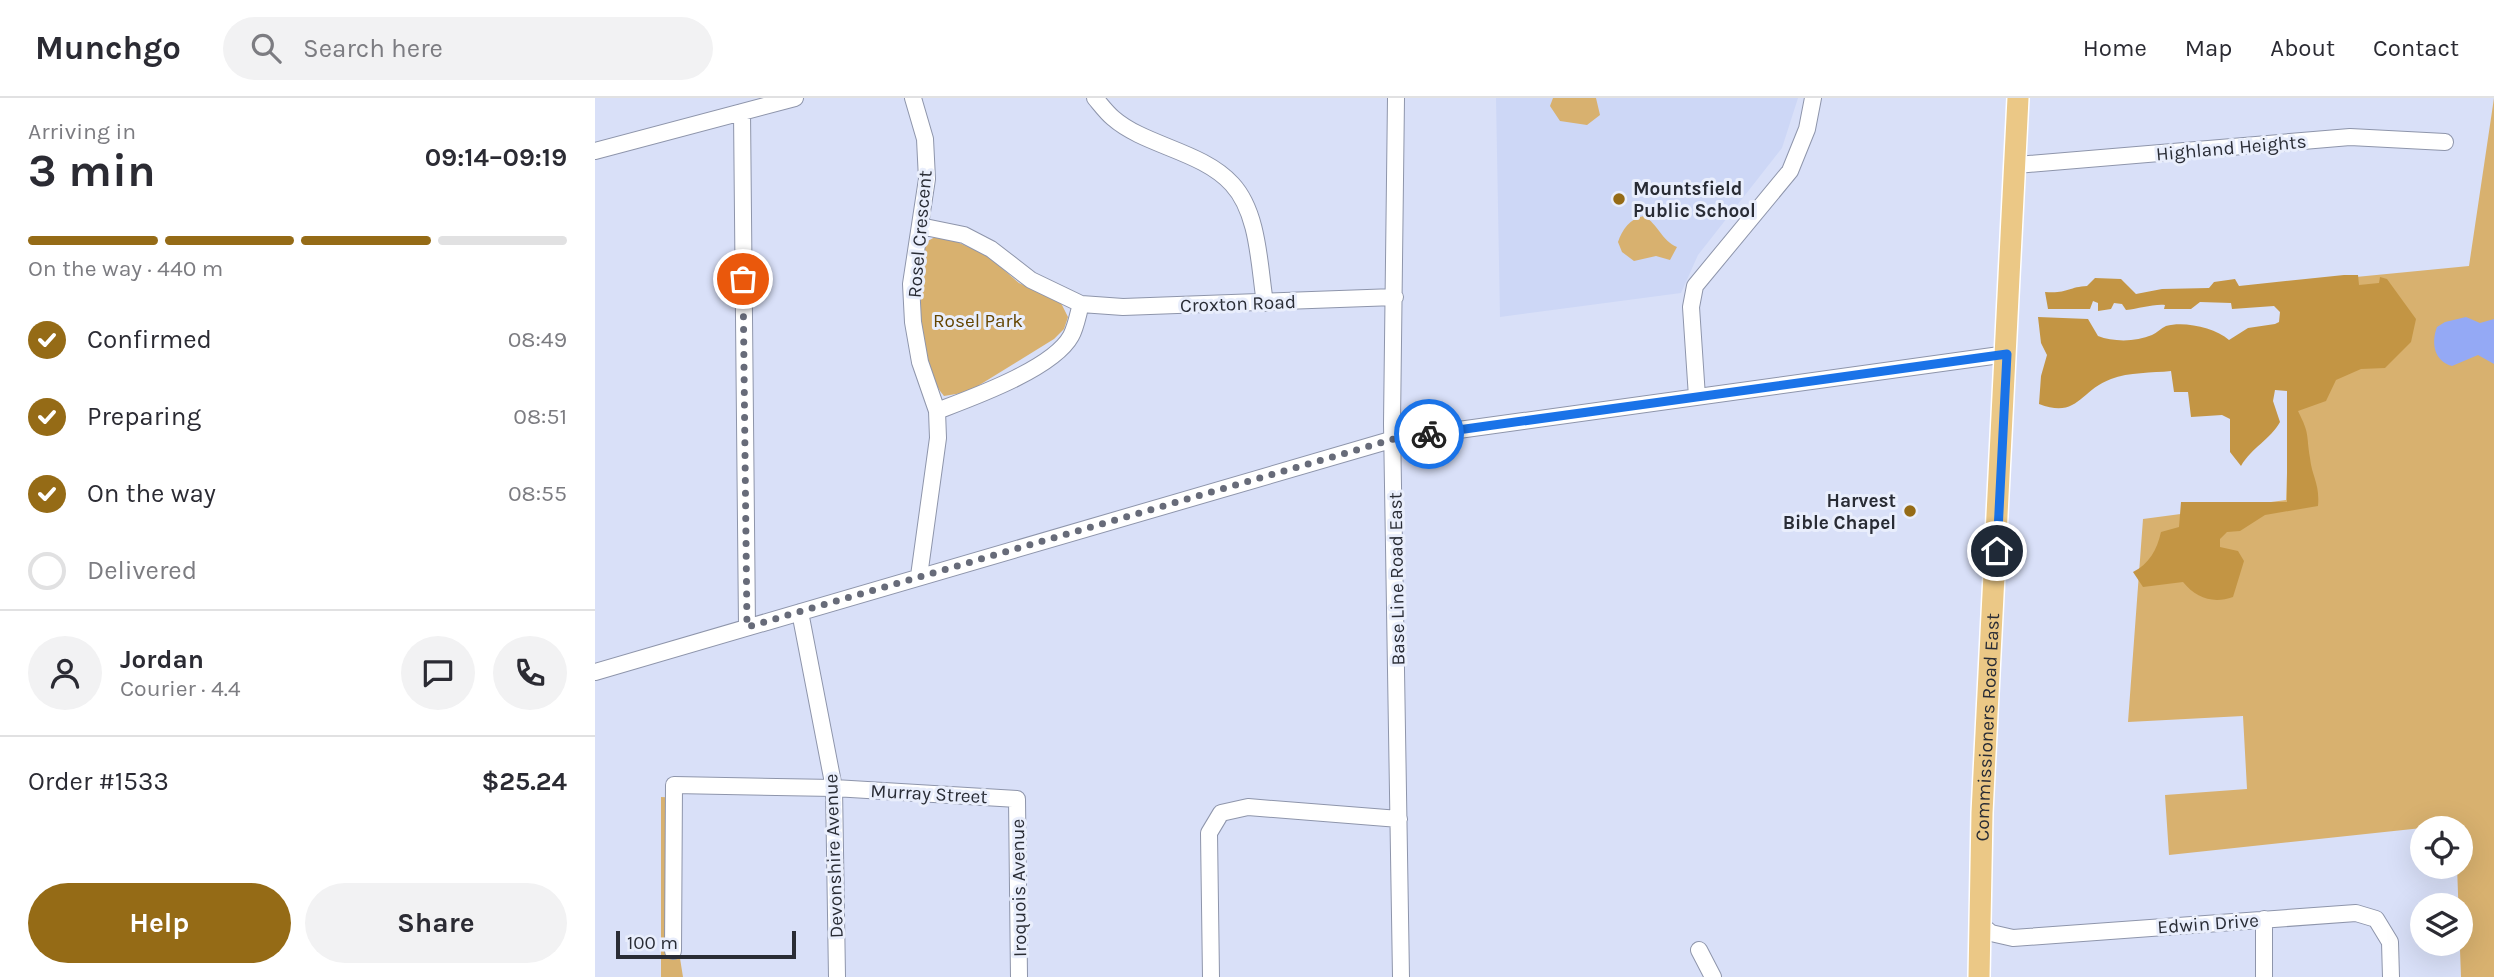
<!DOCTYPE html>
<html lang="en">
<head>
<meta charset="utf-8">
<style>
  body { margin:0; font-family:Karla,sans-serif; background:#f2f2f3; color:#2b2b33; height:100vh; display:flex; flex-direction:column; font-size:26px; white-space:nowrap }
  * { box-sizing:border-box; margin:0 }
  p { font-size:23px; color:#7c7c81 }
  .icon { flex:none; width:38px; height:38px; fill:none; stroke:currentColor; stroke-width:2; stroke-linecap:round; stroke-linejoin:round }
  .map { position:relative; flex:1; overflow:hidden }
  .panel { display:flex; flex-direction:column; background:#fff; width:595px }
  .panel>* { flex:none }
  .fabs { position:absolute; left:1815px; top:718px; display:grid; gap:14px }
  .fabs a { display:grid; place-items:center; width:63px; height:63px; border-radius:50%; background:#fff; box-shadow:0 7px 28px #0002; font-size:35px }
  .scale { position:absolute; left:21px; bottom:18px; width:180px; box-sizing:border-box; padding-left:7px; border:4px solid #292c35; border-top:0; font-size:19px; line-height:24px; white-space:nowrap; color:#292c35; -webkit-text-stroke:5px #e9eefc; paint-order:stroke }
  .pin { position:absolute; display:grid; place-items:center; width:60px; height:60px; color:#fff; margin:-30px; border:4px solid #fff; border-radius:50%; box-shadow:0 2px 7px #0007 }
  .courier { position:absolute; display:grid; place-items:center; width:70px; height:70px; margin:-35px; border:5px solid #1a73e8; border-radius:50%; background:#fff; color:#222; box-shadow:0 2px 9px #0007 }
  .summary em { font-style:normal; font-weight:700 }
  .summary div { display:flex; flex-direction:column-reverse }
  .summary { display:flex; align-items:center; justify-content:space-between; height:119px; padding:0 28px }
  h1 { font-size:46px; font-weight:700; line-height:52px }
  .bar { display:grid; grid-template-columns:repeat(4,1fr); gap:10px 7px; align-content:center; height:84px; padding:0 28px }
  .bar i { height:9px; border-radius:5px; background:#e1e1e2 }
  .bar .active { background:#956b16 }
  .bar p { grid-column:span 4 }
  .line { display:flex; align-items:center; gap:18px; padding:0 28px; border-top:2px solid #e1e1e2 }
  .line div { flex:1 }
  .round { display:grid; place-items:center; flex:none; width:74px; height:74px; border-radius:37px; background:#f2f2f3 }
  ol { padding:0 28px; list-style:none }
  li { display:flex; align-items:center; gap:21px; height:77px }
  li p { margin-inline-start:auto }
  li .icon { padding:7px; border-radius:50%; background:#956b16; color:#fff; stroke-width:4 }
  li:last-child { color:#7c7c81 }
  li i { width:38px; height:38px; border:4px solid #e1e1e2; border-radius:50% }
  .button { display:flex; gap:14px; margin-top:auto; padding:14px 28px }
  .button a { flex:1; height:80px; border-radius:42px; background:#956b16; color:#fff; font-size:28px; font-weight:700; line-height:80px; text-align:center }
  .button a+a { background:#f2f2f3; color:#2b2b33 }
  header { display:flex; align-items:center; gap:42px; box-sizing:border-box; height:98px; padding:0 35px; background:#fff; border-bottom:2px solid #e1e1e2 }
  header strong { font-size:33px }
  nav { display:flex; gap:38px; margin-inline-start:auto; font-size:24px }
  .search { width:490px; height:63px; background:#f2f2f3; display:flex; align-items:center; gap:18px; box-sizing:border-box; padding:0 24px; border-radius:38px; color:#7c7c81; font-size:26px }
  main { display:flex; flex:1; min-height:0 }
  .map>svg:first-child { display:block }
  .built { fill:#cdd7f6 }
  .green { fill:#d8b16f }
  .forest { fill:#c39544 }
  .water { fill:#94a9f5 }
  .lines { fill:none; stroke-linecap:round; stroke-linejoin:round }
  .minor-casing { stroke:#8e95ab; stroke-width:18 }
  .major-casing { stroke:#fff; stroke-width:24 }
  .minor { stroke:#fff; stroke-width:16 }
  .major { stroke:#ebc886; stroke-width:21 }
  .done { stroke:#676b79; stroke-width:7; stroke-dasharray:0 12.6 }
  .route { stroke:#1a73e8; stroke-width:9 }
  .poi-dot { fill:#956b16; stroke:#e9eefc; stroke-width:2.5 }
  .labels { text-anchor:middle; stroke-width:6; stroke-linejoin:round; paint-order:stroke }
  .street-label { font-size:19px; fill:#292c35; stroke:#e9eefc }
  .poi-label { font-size:19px; font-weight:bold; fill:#292c35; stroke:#e9eefc; text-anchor:start }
  .park-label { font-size:19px; fill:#644501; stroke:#e9eefc }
</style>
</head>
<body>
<header>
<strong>Munchgo</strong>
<div class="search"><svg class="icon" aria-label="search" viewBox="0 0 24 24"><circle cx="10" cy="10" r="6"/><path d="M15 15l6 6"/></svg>Search here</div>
<nav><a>Home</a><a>Map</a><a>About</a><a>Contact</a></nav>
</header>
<main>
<section class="panel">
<div class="summary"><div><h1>3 min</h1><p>Arriving in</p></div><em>09:14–09:19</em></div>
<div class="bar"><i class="active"></i><i class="active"></i><i class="active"></i><i></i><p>On the way · 440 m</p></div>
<ol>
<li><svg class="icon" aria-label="check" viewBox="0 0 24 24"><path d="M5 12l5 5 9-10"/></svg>Confirmed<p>08:49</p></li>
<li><svg class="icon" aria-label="check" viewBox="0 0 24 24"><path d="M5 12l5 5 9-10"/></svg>Preparing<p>08:51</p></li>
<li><svg class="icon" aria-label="check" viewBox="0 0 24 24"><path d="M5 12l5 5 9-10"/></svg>On the way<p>08:55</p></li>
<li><i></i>Delivered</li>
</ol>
<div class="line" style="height:126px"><a class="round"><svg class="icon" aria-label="person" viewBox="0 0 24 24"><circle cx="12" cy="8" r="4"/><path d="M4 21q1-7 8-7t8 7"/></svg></a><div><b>Jordan</b><p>Courier · 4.4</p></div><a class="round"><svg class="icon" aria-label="chat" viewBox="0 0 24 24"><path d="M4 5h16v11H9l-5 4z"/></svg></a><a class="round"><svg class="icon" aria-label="phone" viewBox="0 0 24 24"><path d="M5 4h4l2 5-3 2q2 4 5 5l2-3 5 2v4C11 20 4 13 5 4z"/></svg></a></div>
<div class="line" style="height:91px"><div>Order #1533</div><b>$25.24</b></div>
<div class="button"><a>Help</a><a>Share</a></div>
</section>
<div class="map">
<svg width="1899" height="879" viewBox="0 0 1899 879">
  <rect width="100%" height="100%" fill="#d9e0f8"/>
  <path class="built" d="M901,0h302l-16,50 -84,107 -17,38 -181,24z"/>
  <path class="green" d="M958,0h43l4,17 -13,10 -27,-4 -10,-15z
    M1899,0v879h-33l-4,-111h4v-38h-39l-253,27 -4,-60 82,-6 -4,-73 -115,6 15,-203 143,-19 8,-217 175,-17z
    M1049,118c14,8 18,25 33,31l-7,13 -14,-4 -22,5 -12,-9 -4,-10c4,-12 12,-24 26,-26z
    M340,139l18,3 35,16 31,27 42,20 7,14 -4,12 -10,10 -86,53 -24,4c-28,-33 -24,-103 -22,-144l4,-10z
    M66,699l19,1 -1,154 4,25h-22z"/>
  <path class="forest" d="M1749,177h14l1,10 20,-2 1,-6 7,2 29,40 -5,23 -26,26 -24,1 -25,11 -10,21 -28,10c12,24 8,22 12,47 2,19 10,26 8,48l-53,9 -25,16 -13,1 -7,7v8l18,4 6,10 -11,36c-20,7 -37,1 -50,-15l-40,5 -10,-15c16,-8 24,-22 28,-40l18,-5 2,-25h106v-111l-12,-1 -2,11 7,21c-10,18 -28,25 -39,44l-11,-14v-33l-8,-4 -31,2 -3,-25h-14l-3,-21c-19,2 -42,1 -60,8 -32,12 -33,40 -72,25l2,-28 6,-21 -6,-12 -3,-26 50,2 10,17c15,6 38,6 54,-1 5,-2 9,-7 14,-9 19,-5 49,2 63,14l19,-12 27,-4 4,-2 1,-10 -6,-6 -42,3 -1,-6 -31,-1 -9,7h-27l1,-4c-13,-1 -26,4 -39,5l-4,-6 -8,-1 -3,6 -13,2v-8l-5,-2 -3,8h-42l-3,-17c22,2 23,-5 42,-6l8,-8 26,1 15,15 26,-5 47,-1 5,-6 21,-3 4,7z"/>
  <path class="water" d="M1871,219l14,6 14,-4v45l-16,-9 -26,11c-18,-5 -21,-23 -15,-39l8,-5z"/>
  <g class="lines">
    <g class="minor-casing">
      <path id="minor" d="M318,0l12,41 2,40 -16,105 2,38 7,40 17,49 1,27 -19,138
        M500,0c6,7 11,14 18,20 32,28 89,33 119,66 27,29 27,82 33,119
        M801,0l-4,326 9,553
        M147,14l5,515
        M0,53l200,-53
        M1422,67l333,-28 95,5
        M325,128l44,9 27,14 40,31 50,24 42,3 272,-10
        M1102,299l-6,-90 4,-21 95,-115 17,-42 6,-31
        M342,313c34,-13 116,-42 134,-75 5,-9 7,-22 10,-32
        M205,514l34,176 3,189
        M0,574l799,-233 613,-85
        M1669,821v58
        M1385,826l11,9 22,5 343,-25 20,6 14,23 1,35
        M1104,852l14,27
        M78,853l1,-166 160,3 183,11 2,178
        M616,879l-2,-144 12,-20 27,-6 151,12"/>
    </g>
    <g class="major-casing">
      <g id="major">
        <path id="s1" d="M1384,879l3,-164 36,-715"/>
      </g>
    </g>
    <use href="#minor" class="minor"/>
    <use href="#major" class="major"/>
  </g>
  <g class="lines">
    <path class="done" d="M148,181l4,348 647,-188 35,-5"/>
    <path class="route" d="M834,336l578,-80 -10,197"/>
  </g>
  <g class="poi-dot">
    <circle cx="1024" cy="101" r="7"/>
    <circle cx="1315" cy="413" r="7"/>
  </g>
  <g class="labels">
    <g class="street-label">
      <text transform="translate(1636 49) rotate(-5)" y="7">Highland Heights</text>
      <text transform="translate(324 136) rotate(-85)" y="7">Rosel Crescent</text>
      <text transform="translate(643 205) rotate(-2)" y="7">Croxton Road</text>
      <text transform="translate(801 481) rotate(-91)" y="7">Base Line Road East</text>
      <text dy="7" stroke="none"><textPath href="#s1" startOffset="250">Commissioners Road East</textPath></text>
      <text transform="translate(334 695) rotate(3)" y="7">Murray Street</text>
      <text transform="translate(238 758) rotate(-92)" y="7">Devonshire Avenue</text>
      <text transform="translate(423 790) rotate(-91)" y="7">Iroquois Avenue</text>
      <text transform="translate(1613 825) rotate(-4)" y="7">Edwin Drive</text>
    </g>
    <g class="poi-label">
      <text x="1038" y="97">Mountsfield<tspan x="1038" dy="22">Public School</tspan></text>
      <text x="1301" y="409" text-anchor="end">Harvest<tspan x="1301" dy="22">Bible Chapel</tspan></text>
    </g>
    <g class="park-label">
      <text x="383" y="229">Rosel Park</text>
    </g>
  </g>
</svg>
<div class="fabs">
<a><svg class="icon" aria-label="locate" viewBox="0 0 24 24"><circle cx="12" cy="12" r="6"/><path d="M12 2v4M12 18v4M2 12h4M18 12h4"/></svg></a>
<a><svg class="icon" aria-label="layers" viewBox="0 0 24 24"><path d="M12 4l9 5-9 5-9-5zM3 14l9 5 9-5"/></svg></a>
</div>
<div class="scale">100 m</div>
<div class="pin" style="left:148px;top:181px;background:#ea580c"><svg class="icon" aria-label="bag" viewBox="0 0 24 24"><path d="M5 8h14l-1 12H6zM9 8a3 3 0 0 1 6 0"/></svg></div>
<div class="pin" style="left:1402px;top:453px;background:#1f2937"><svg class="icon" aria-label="home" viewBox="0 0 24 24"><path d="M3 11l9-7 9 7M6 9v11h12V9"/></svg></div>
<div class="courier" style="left:834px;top:336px"><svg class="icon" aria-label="bike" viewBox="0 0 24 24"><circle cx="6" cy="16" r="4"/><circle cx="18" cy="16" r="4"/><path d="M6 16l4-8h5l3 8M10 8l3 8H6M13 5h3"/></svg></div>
</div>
</main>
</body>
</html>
